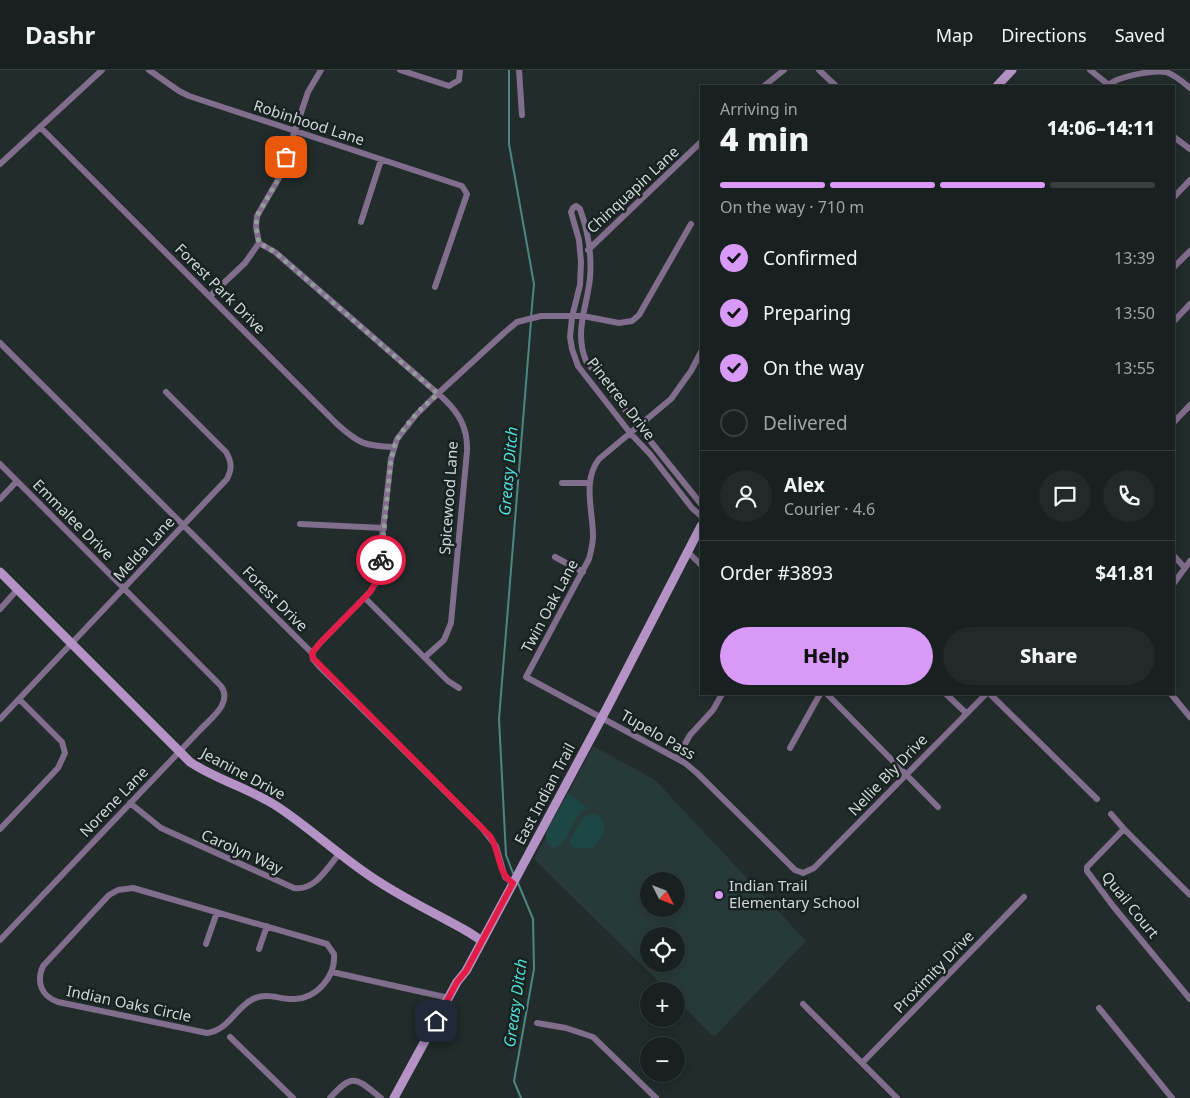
<!DOCTYPE html>
<html lang="en">
<head>
<meta charset="utf-8">
<style>
  body { margin:0; font-family:"Noto Sans",sans-serif; background:#222929; color:#f1f3f6; height:100vh; display:flex; flex-direction:column; font-size:19px; white-space:nowrap }
  * { box-sizing:border-box; margin:0 }
  p { font-size:16px; color:#9fa3a5 }
  .icon { flex:none; width:28px; height:28px; fill:none; stroke:currentColor; stroke-width:2; stroke-linecap:round; stroke-linejoin:round }
  .map { position:relative; flex:1; overflow:hidden }
  .details { position:absolute; left:700px; top:15px; width:475px; height:610px; display:flex; flex-direction:column; background:#192120; border-radius:0px; box-shadow:0 2px 12px #0003,0 0 0 1px #373e3e }
  .details>* { flex:none }
  .needle { width:32px; rotate:132deg }
  .buttons { position:absolute; left:640px; top:802px; display:grid; gap:10px }
  .buttons a { display:grid; place-items:center; width:45px; height:45px; border-radius:50%; background:#192120; box-shadow:0 2px 12px #0003,0 0 0 1px #373e3e; font-size:25px }
  .pin { position:absolute; display:grid; place-items:center; width:42px; height:42px; color:#fff; margin:-21px; border-radius:10px; box-shadow:0 2px 8px #0006 }
  .courier { position:absolute; display:grid; place-items:center; width:50px; height:50px; margin:-25px; border:4px solid #e11d48; border-radius:50%; background:#fff; color:#222; box-shadow:0 1px 6px #0007 }
  .overview em { font-style:normal; font-weight:800 }
  .overview div { display:flex; flex-direction:column-reverse }
  .overview { display:flex; align-items:center; justify-content:space-between; height:85px; padding:0 20px }
  h1 { font-size:32px; font-weight:800; line-height:38px }
  .bar { display:grid; grid-template-columns:repeat(4,1fr); gap:8px 5px; align-content:center; height:60px; padding:0 20px }
  .bar i { height:6px; border-radius:4px; background:#373e3e }
  .bar .on { background:#d99af7 }
  .bar p { grid-column:span 4 }
  .line { display:flex; align-items:center; gap:12px; padding:0 20px; border-top:1px solid #373e3e }
  .line div { flex:1 }
  .round { display:grid; place-items:center; flex:none; width:52px; height:52px; border-radius:26px; background:#222929 }
  ol { padding:0 20px; list-style:none }
  li { display:flex; align-items:center; gap:15px; height:55px }
  li p { margin-inline-start:auto }
  li .icon { padding:5px; border-radius:50%; background:#d99af7; color:#111; stroke-width:4 }
  li:last-child { color:#9fa3a5 }
  li i { width:28px; height:28px; border:2px solid #373e3e; border-radius:50% }
  .cta { display:flex; gap:10px; margin-top:auto; padding:10px 20px }
  .cta a { flex:1; height:58px; border-radius:30px; background:#d99af7; color:#111; font-size:20px; font-weight:800; line-height:58px; text-align:center }
  .cta a+a { background:#222929; color:#f1f3f6 }
  header { display:flex; align-items:center; gap:30px; box-sizing:border-box; height:70px; padding:0 25px; background:#192120; border-bottom:1px solid #373e3e }
  header strong { font-size:24px }
  nav { display:flex; gap:28px; margin-inline-start:auto; font-size:18px }
  .map>svg:first-child { display:block }
  .built { fill:#273a39; fill-rule:evenodd }
  .green { fill:#1d4745 }
  .lines { fill:none; stroke-linecap:round; stroke-linejoin:round }
  .stream { stroke:#4e8684; stroke-width:2 }
  .street { stroke:#816d8c; stroke-width:6 }
  .secondary { stroke:#b492c5; stroke-width:9 }
  .done { stroke:#939c9b; stroke-width:5; stroke-dasharray:0 9 }
  .route { stroke:#e11d48; stroke-width:6 }
  .poi-dot { fill:#d99af7; stroke:#172221; stroke-width:2 }
  .labels { text-anchor:middle; stroke-width:5; stroke-linejoin:round; paint-order:stroke }
  .street-label { font-size:15px; fill:#d1d8d7; stroke:#172221 }
  .poi-label { font-size:15px; fill:#d1d8d7; stroke:#172221; text-anchor:start }
  .water-label { font-size:16px; font-style:italic; fill:#54dfd9; stroke:#172221 }
</style>
</head>
<body>
<header>
<strong>Dashr</strong>
<nav><a>Map</a><a>Directions</a><a>Saved</a></nav>
</header>
<div class="map">
<svg width="1190" height="1028" viewBox="0 0 1190 1028">
  <rect width="100%" height="100%" fill="#212c2b"/>
  <path class="built" d="M593,676l62,34 151,161 -92,96 -38,-38v-8h-8l-134,-132zM649,811h27v28h-27zM649,866h27v28h-27z"/>
  <path class="green" d="M568,723l19,15c-17,8 -16,36 -35,40l-5,-6 -1,-10z
    M592,744l7,2c9,12 5,16 -2,28l-7,-4 6,4 -4,4h-19l-3,-6c5,-10 10,-26 22,-28z"/>
  <g class="lines">
    <path class="stream" d="M509,0v74l25,140 -3,33
      M513,803l-7,-18 -7,-136 32,-398
      M518,813l15,36 1,50 -20,112 7,17"/>
    <path class="street" d="M149,0l30,21 10,5 273,90 5,8 -32,93
      M400,0l49,16 10,-6 1,-10
      M519,0l3,45
      M819,0l17,16
      M1090,0l20,16
      M1109,15c9,-9 45,-15 57,-13 9,3 17,10 24,16
      M764,16l20,-16
      M40,57l297,297c22,20 28,22 57,23
      M1174,67l16,12
      M0,94l102,-94
      M1174,127l16,-17
      M361,152l20,-62
      M259,173l16,9 168,146c16,15 25,30 24,53l-16,172 -7,17 -19,17
      M588,180l113,-108
      M1174,197l16,-16
      M210,226l35,-33 14,-20 -3,-16 1,-11 22,-38 29,-86 13,-22
      M1174,251l16,-17
      M0,273l312,310 1,6 6,7 162,161 15,19 9,31 8,6
      M701,282l-10,19 -20,28 -72,60c-17,22 -6,51 -6,77 0,8 -2,15 -4,23l-63,118 159,86 12,10 98,97 8,3 11,-5 172,-174
      M1174,352l16,-17
      M0,394l221,222c12,17 -10,32 -21,44l-200,210
      M562,413h28
      M0,429l17,-18
      M701,434l-115,-143c-12,-30 1,-53 4,-83 2,-24 -2,-47 -10,-69l-4,-3 -3,2 -2,4 8,28 2,22 -1,23 -8,32 -2,20 2,12 6,17 53,68 19,20 42,54 9,8
      M300,454l84,4
      M688,482l13,13
      M1174,486l11,12
      M555,487l28,15
      M1174,513l16,-22
      M365,528l83,83 11,7
      M0,539l17,-19
      M312,583l8,-10 50,-51 7,-11 14,-122 6,-20 19,-24 16,-16 72,-66 13,-11 24,-6h42l36,7 13,-2 7,-6 52,-91
      M827,624l111,113
      M946,624l20,19
      M990,624l107,105
      M1171,624l19,23
      M0,649l227,-240c5,-10 5,-17 -1,-27l-60,-60
      M790,678l30,-54
      M677,688l13,-23 23,-25 9,-16
      M130,733l31,25 133,60c21,3 33,-20 45,-34
      M1111,744l13,15 66,66
      M0,759l58,-61 7,-15 -3,-11 -43,-43
      M1124,759l-37,38v4l26,35 77,93
      M133,818l194,56 7,10c2,22 -17,44 -39,45 -14,1 -28,-7 -42,0 -18,9 -24,31 -46,34l-149,-31c-17,-6 -22,-20 -15,-36l66,-71 9,-5z
      M206,874l11,-32
      M259,879l8,-23
      M332,902l117,26
      M803,934l94,94
      M1099,938l73,90
      M537,953l29,5 27,9 63,61
      M230,967l63,61
      M862,993l162,-166
      M330,1028c23,-26 26,-20 51,0"/>
    <path class="secondary" d="M997,16l15,-16
      M0,502l190,190c27,18 58,26 85,43 34,22 62,49 95,71 32,22 67,38 100,57l12,8
      M394,1028l63,-116 9,-11 141,-263 94,-182"/>
  </g>
  <g class="lines">
    <path class="done" d="M286,87l-7,21 -22,38 -1,11 3,16 16,9 163,142c-15,12 -32,29 -41,46 -3,5 -4,13 -6,19l-10,101"/>
    <path class="route" d="M381,490l-4,21 -7,11 -50,51 -8,10 1,5 177,178c10,14 7,38 23,47l-47,88 -9,11 -21,39"/>
  </g>
  <circle class="poi-dot" cx="719" cy="825" r="5"/>
  <g class="labels">
    <g class="street-label">
      <text transform="translate(309 53) rotate(18)" y="5">Robinhood Lane</text>
      <text transform="translate(633 120) rotate(-43)" y="5">Chinquapin Lane</text>
      <text transform="translate(220 219) rotate(45)" y="5">Forest Park Drive</text>
      <text transform="translate(621 329) rotate(52)" y="5">Pinetree Drive</text>
      <text transform="translate(449 428) rotate(-86)" y="5">Spicewood Lane</text>
      <text transform="translate(73 450) rotate(45)" y="5">Emmalee Drive</text>
      <text transform="translate(144 479) rotate(-47)" y="5">Melda Lane</text>
      <text transform="translate(275 529) rotate(45)" y="5">Forest Drive</text>
      <text transform="translate(550 536) rotate(-62)" y="5">Twin Oak Lane</text>
      <text transform="translate(658 665) rotate(30)" y="5">Tupelo Pass</text>
      <text transform="translate(243 704) rotate(28)" y="5">Jeanine Drive</text>
      <text transform="translate(888 705) rotate(-46)" y="5">Nellie Bly Drive</text>
      <text transform="translate(545 724) rotate(-62)" y="5">East Indian Trail</text>
      <text transform="translate(114 732) rotate(-46)" y="5">Norene Lane</text>
      <text transform="translate(242 782) rotate(24)" y="5">Carolyn Way</text>
      <text transform="translate(1130 835) rotate(51)" y="5">Quail Court</text>
      <text transform="translate(934 902) rotate(-46)" y="5">Proximity Drive</text>
      <text transform="translate(129 934) rotate(12)" y="5">Indian Oaks Circle</text>
    </g>
    <g class="poi-label">
      <text x="729" y="821">Indian Trail<tspan x="729" dy="17">Elementary School</tspan></text>
    </g>
    <g class="water-label">
      <text transform="translate(508 401) rotate(-85)" y="6">Greasy Ditch</text>
      <text transform="translate(515 933) rotate(-82)" y="6">Greasy Ditch</text>
    </g>
  </g>
</svg>
<div class="buttons">
<a><svg class="needle" viewBox="-14 -14 28 28"><path d="M0-13l5 13h-10z" fill="#e53935"/><path d="M0 13l5-13h-10z" fill="#9fa3a5"/></svg></a>
<a><svg class="icon" aria-label="locate" viewBox="0 0 24 24"><circle cx="12" cy="12" r="6"/><path d="M12 2v4M12 18v4M2 12h4M18 12h4"/></svg></a>
<a>+</a>
<a>−</a>
</div>
<div class="pin" style="left:286px;top:87px;background:#ea580c"><svg class="icon" aria-label="bag" viewBox="0 0 24 24"><path d="M5 8h14l-1 12H6zM9 8a3 3 0 0 1 6 0"/></svg></div>
<div class="pin" style="left:436px;top:951px;background:#1f2937"><svg class="icon" aria-label="home" viewBox="0 0 24 24"><path d="M3 11l9-7 9 7M6 9v11h12V9"/></svg></div>
<div class="courier" style="left:381px;top:490px"><svg class="icon" aria-label="bike" viewBox="0 0 24 24"><circle cx="6" cy="16" r="4"/><circle cx="18" cy="16" r="4"/><path d="M6 16l4-8h5l3 8M10 8l3 8H6M13 5h3"/></svg></div>
<section class="details">
<div class="overview"><div><h1>4 min</h1><p>Arriving in</p></div><em>14:06–14:11</em></div>
<div class="bar"><i class="on"></i><i class="on"></i><i class="on"></i><i></i><p>On the way · 710 m</p></div>
<ol>
<li><svg class="icon" aria-label="check" viewBox="0 0 24 24"><path d="M5 12l5 5 9-10"/></svg>Confirmed<p>13:39</p></li>
<li><svg class="icon" aria-label="check" viewBox="0 0 24 24"><path d="M5 12l5 5 9-10"/></svg>Preparing<p>13:50</p></li>
<li><svg class="icon" aria-label="check" viewBox="0 0 24 24"><path d="M5 12l5 5 9-10"/></svg>On the way<p>13:55</p></li>
<li><i></i>Delivered</li>
</ol>
<div class="line" style="height:90px"><a class="round"><svg class="icon" aria-label="person" viewBox="0 0 24 24"><circle cx="12" cy="8" r="4"/><path d="M4 21q1-7 8-7t8 7"/></svg></a><div><b>Alex</b><p>Courier · 4.6</p></div><a class="round"><svg class="icon" aria-label="chat" viewBox="0 0 24 24"><path d="M4 5h16v11H9l-5 4z"/></svg></a><a class="round"><svg class="icon" aria-label="phone" viewBox="0 0 24 24"><path d="M5 4h4l2 5-3 2q2 4 5 5l2-3 5 2v4C11 20 4 13 5 4z"/></svg></a></div>
<div class="line" style="height:65px"><div>Order #3893</div><b>$41.81</b></div>
<div class="cta"><a>Help</a><a>Share</a></div>
</section>
</div>
</body>
</html>
